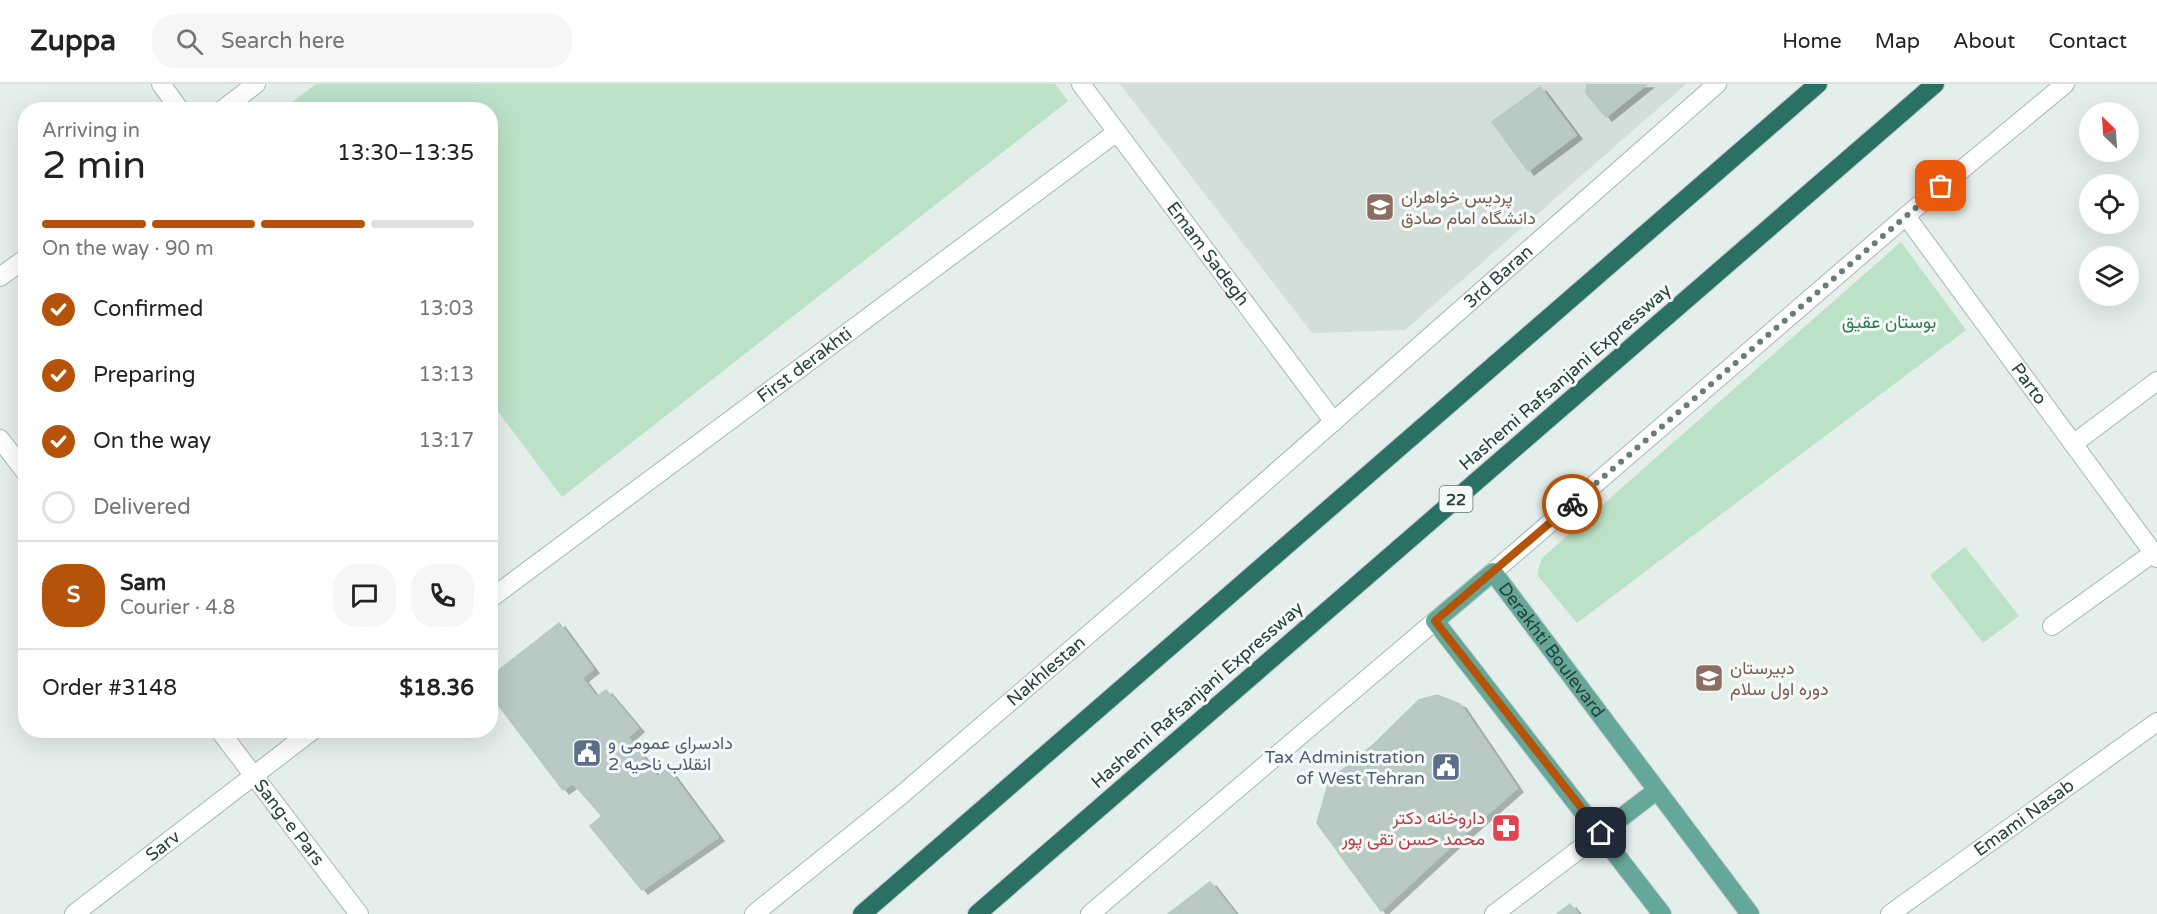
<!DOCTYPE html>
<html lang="en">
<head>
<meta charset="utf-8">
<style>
  body { margin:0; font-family:"Varela Round",Vazirmatn,sans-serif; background:#f6f6f6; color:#222; height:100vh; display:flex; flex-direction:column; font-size:22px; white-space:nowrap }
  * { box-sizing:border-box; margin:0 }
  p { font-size:20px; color:#767676 }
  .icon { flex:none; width:33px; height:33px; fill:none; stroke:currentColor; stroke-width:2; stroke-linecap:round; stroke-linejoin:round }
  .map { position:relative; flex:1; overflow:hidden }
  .sheet { position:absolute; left:18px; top:18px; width:480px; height:636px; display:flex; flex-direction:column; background:#fff; border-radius:24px; box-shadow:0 6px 24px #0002 }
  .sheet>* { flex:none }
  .needle { width:39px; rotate:335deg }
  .fabs { position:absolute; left:2079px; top:18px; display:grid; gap:12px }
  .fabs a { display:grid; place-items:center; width:60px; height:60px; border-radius:50%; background:#fff; box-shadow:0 6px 24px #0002; font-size:30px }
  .pin { position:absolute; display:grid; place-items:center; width:51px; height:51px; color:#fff; margin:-26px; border-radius:12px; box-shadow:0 3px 9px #0006 }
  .courier { position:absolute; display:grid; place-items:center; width:60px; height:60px; margin:-30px; border:4px solid #b45309; border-radius:50%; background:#fff; color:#222; box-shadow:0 2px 8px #0007 }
  .head em { font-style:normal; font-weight:600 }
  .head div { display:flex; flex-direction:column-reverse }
  .head { display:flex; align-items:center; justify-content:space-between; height:102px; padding:0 24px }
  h1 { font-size:39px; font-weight:600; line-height:45px }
  .bar { display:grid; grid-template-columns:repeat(4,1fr); gap:9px 6px; align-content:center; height:72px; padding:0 24px }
  .bar i { height:8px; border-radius:4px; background:#e0e0e0 }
  .bar .on { background:#b45309 }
  .bar p { grid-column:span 4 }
  .line { display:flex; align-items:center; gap:15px; padding:0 24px; border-top:2px solid #e0e0e0 }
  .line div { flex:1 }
  .round { display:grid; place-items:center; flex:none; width:63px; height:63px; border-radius:24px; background:#f6f6f6 }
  ol { padding:0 24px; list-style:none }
  li { display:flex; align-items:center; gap:18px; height:66px }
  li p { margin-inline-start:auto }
  li .icon { padding:6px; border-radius:50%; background:#b45309; color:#fff; stroke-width:4 }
  li:last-child { color:#767676 }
  li i { width:33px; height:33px; border:3px solid #e0e0e0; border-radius:50% }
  header { display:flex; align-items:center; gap:36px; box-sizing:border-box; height:84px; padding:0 30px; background:#fff; border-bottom:2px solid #e0e0e0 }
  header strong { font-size:28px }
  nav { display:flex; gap:33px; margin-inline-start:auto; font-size:21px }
  .search { width:420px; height:54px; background:#f6f6f6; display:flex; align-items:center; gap:15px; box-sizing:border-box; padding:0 21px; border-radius:24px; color:#767676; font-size:22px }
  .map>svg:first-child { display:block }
  .built { fill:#d2ded9 }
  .green { fill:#bbe1c6 }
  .building { fill:#b9c9c3; stroke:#b5c9c1; stroke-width:1.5; filter:url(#shadow) }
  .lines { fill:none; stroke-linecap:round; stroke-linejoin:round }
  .minor-casing { stroke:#a6b7b2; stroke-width:20 }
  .major-casing { stroke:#c1cac8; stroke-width:20 }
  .highway-casing { stroke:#c1cac8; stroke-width:20 }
  .minor { stroke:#fff; stroke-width:18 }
  .major { stroke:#65a798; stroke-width:18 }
  .highway { stroke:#2b7064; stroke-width:18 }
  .done { stroke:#667e78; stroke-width:6; stroke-dasharray:0 10.8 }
  .route { stroke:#b45309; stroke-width:8 }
  .labels { text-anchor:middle; stroke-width:6; stroke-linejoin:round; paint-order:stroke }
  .shield { fill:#f5faf8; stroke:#617973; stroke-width:1.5 }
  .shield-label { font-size:16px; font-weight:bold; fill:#22423a }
  .education-label { font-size:18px; fill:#785e54; stroke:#f5faf8; text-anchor:start }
  .street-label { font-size:18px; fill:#22423a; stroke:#f5faf8 }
  .park-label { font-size:18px; fill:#297c4b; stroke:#f5faf8 }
  .service-label { font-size:18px; fill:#4e5e75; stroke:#f5faf8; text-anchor:start }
  .health-label { font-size:18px; fill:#be3a42; stroke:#f5faf8; text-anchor:end }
</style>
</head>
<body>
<header>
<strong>Zuppa</strong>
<div class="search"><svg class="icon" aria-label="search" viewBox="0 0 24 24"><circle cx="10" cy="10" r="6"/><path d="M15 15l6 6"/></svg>Search here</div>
<nav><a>Home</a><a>Map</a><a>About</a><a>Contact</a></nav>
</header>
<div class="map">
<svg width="2157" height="830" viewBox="0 0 2157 830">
  <defs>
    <filter id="shadow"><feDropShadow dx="6" dy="4" stdDeviation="0" flood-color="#0004"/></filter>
  </defs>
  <rect width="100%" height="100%" fill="#e4eeea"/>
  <path class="built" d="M1120,0h566l-281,246 -93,3z"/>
  <path class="green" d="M316,0h739l13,17 -506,396 -71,-95 -1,-292 -207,-1z
    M1901,158l65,88 -389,293 -39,-47 1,-9 3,-9z
    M1965,463l54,69 -36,27 -53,-68z"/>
  <path class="building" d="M1587,0h60l-41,33 -20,-24z
    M1540,3l36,48 -48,36 -36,-49z
    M559,539l34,46 -11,9 14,19 10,-7 32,38 -10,9 30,41 9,-10 51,69 -76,53 -52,-64 12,-10 -29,-33 -10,7 -73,-96v-17z
    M1437,611l23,9 57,84 -67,59 -77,-102 46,-45z
    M1373,661l77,102 -69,64 -64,-88 12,-42z
    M1210,798l25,32h-67z
    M1570,820l8,10h-21z"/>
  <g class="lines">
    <g class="minor-casing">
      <g id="minor">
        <path d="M161,0l19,26"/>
        <path id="s1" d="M1081,0l253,338"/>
        <path d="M222,26l34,-26"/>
        <path id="s2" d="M1906,132l251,342"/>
        <path d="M0,193l26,-19"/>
        <path d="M0,355l26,34"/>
        <path d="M2073,360l84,-63"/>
        <path d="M1493,488l413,-356 159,-132"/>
        <path id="s3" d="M490,515l627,-467"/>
        <path d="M2052,542l101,-73"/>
        <path id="s4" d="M219,646l140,184"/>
        <path id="s5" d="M74,830l239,-184"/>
        <path id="s6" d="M754,830l145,-117 309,-265 509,-448"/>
        <path d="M1090,830l345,-293"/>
        <path d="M1494,830l107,-81"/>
        <path id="s7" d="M1890,830l267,-192"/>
      </g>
    </g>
    <g class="major-casing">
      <g id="major">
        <path d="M1601,749l55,-42"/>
        <path id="s8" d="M1662,830l-227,-293 58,-49 257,342"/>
      </g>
    </g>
    <g class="highway-casing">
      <path id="highway" d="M862,830l956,-830
        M977,830l958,-830"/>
    </g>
    <use href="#minor" class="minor"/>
    <use href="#major" class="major"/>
    <use href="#highway" class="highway"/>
  </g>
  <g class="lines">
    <path class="done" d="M1572,420l369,-318"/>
    <path class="route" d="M1572,420l-137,117 166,212"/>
  </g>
  <defs>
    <g id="university-square" transform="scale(1.5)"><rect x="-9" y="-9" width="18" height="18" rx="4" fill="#8d6e63" stroke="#f5faf8"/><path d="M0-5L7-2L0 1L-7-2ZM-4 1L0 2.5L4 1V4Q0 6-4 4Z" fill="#fff"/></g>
    <g id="school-square" transform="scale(1.5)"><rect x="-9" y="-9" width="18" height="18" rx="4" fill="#8d6e63" stroke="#f5faf8"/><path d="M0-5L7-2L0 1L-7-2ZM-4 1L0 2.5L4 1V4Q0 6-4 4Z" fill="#fff"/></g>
    <g id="civic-square" transform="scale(1.5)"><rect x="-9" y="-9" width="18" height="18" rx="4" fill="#5c6f8a" stroke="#f5faf8"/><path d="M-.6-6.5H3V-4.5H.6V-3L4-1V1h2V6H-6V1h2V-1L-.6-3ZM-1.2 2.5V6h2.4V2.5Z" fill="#fff"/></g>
    <g id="pharmacy-square" transform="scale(1.5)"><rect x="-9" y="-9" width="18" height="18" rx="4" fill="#e0444e" stroke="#f5faf8"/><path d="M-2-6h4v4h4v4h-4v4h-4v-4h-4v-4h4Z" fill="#fff"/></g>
  </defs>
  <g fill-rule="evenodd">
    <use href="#university-square" x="1380" y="123"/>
    <use href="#school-square" x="1709" y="594"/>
    <use href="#civic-square" x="587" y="669"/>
    <use href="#civic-square" x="1446" y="683"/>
    <use href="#pharmacy-square" x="1506" y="744"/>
  </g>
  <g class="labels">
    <rect class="shield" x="1439.5" y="402" width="33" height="26" rx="4.5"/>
    <g class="shield-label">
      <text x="1456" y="421">22</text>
    </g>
    <g class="education-label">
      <text x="1401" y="119">پردیس خواهران<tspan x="1401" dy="21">دانشگاه امام صادق</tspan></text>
      <text x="1730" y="590">دبیرستان<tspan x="1730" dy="21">دوره اول سلام</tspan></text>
    </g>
    <g class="street-label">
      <text dy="6" stroke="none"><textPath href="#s1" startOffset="212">Emam Sadegh</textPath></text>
      <text dy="6" stroke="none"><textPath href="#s6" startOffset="980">3rd Baran</textPath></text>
      <text dy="6" stroke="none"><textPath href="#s3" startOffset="392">First derakhti</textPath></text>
      <text transform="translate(1565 293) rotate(-41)" y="6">Hashemi Rafsanjani Expressway</text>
      <text dy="6" stroke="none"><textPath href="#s2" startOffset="208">Parto</textPath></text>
      <text dy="6" stroke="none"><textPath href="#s8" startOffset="544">Derakhti Boulevard</textPath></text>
      <text dy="6" stroke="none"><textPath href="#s6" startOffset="380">Nakhlestan</textPath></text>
      <text transform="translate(1197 611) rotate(-41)" y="6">Hashemi Rafsanjani Expressway</text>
      <text dy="6" stroke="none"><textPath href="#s7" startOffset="165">Emami Nasab</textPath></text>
      <text dy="6" stroke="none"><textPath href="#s4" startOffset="116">Sang-e Pars</textPath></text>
      <text dy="6" stroke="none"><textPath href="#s5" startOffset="112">Sarv</textPath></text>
    </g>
    <g class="park-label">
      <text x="1889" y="244">بوستان عقیق</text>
    </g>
    <g class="service-label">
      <text x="608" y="665">دادسرای عمومی و<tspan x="608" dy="21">انقلاب ناحیه 2</tspan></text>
      <text x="1425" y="679" text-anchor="end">Tax Administration<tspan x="1425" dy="21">of West Tehran</tspan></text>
    </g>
    <g class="health-label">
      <text x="1485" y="740">داروخانه دکتر<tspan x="1485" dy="21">محمد حسن تقی پور</tspan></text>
    </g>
  </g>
</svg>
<div class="fabs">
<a><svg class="needle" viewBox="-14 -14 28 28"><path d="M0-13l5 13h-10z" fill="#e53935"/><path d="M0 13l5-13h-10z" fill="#767676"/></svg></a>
<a><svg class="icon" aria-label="locate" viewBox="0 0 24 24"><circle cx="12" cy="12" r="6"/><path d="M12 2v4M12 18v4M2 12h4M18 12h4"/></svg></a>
<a><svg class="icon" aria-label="layers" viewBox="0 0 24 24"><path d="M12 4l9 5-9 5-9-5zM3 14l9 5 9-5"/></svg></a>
</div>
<div class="pin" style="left:1941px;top:102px;background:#ea580c"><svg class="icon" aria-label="bag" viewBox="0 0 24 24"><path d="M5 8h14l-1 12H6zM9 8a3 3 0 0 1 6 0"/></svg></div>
<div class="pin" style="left:1601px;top:749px;background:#1f2937"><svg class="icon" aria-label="home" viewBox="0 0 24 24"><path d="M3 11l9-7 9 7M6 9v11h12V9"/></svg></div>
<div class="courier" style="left:1572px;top:420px"><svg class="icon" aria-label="bike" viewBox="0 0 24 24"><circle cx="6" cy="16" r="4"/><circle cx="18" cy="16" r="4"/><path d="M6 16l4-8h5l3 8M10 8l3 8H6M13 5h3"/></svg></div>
<section class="sheet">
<div class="head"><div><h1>2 min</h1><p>Arriving in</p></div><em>13:30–13:35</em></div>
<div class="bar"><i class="on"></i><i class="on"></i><i class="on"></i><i></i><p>On the way · 90 m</p></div>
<ol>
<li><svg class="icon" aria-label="check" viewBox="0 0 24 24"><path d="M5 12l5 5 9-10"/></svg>Confirmed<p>13:03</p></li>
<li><svg class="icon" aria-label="check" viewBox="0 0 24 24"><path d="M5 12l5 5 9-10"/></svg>Preparing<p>13:13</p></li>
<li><svg class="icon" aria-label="check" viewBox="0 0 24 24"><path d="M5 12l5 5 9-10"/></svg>On the way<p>13:17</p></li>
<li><i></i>Delivered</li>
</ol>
<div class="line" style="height:108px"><b class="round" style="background:#b45309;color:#fff">S</b><div><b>Sam</b><p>Courier · 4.8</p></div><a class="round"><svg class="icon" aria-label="chat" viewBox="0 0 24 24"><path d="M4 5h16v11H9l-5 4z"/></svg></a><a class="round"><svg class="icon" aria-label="phone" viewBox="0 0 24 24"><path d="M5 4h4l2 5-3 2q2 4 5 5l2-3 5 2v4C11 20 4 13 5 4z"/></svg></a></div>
<div class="line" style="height:78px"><div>Order #3148</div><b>$18.36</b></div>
</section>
</div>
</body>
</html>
